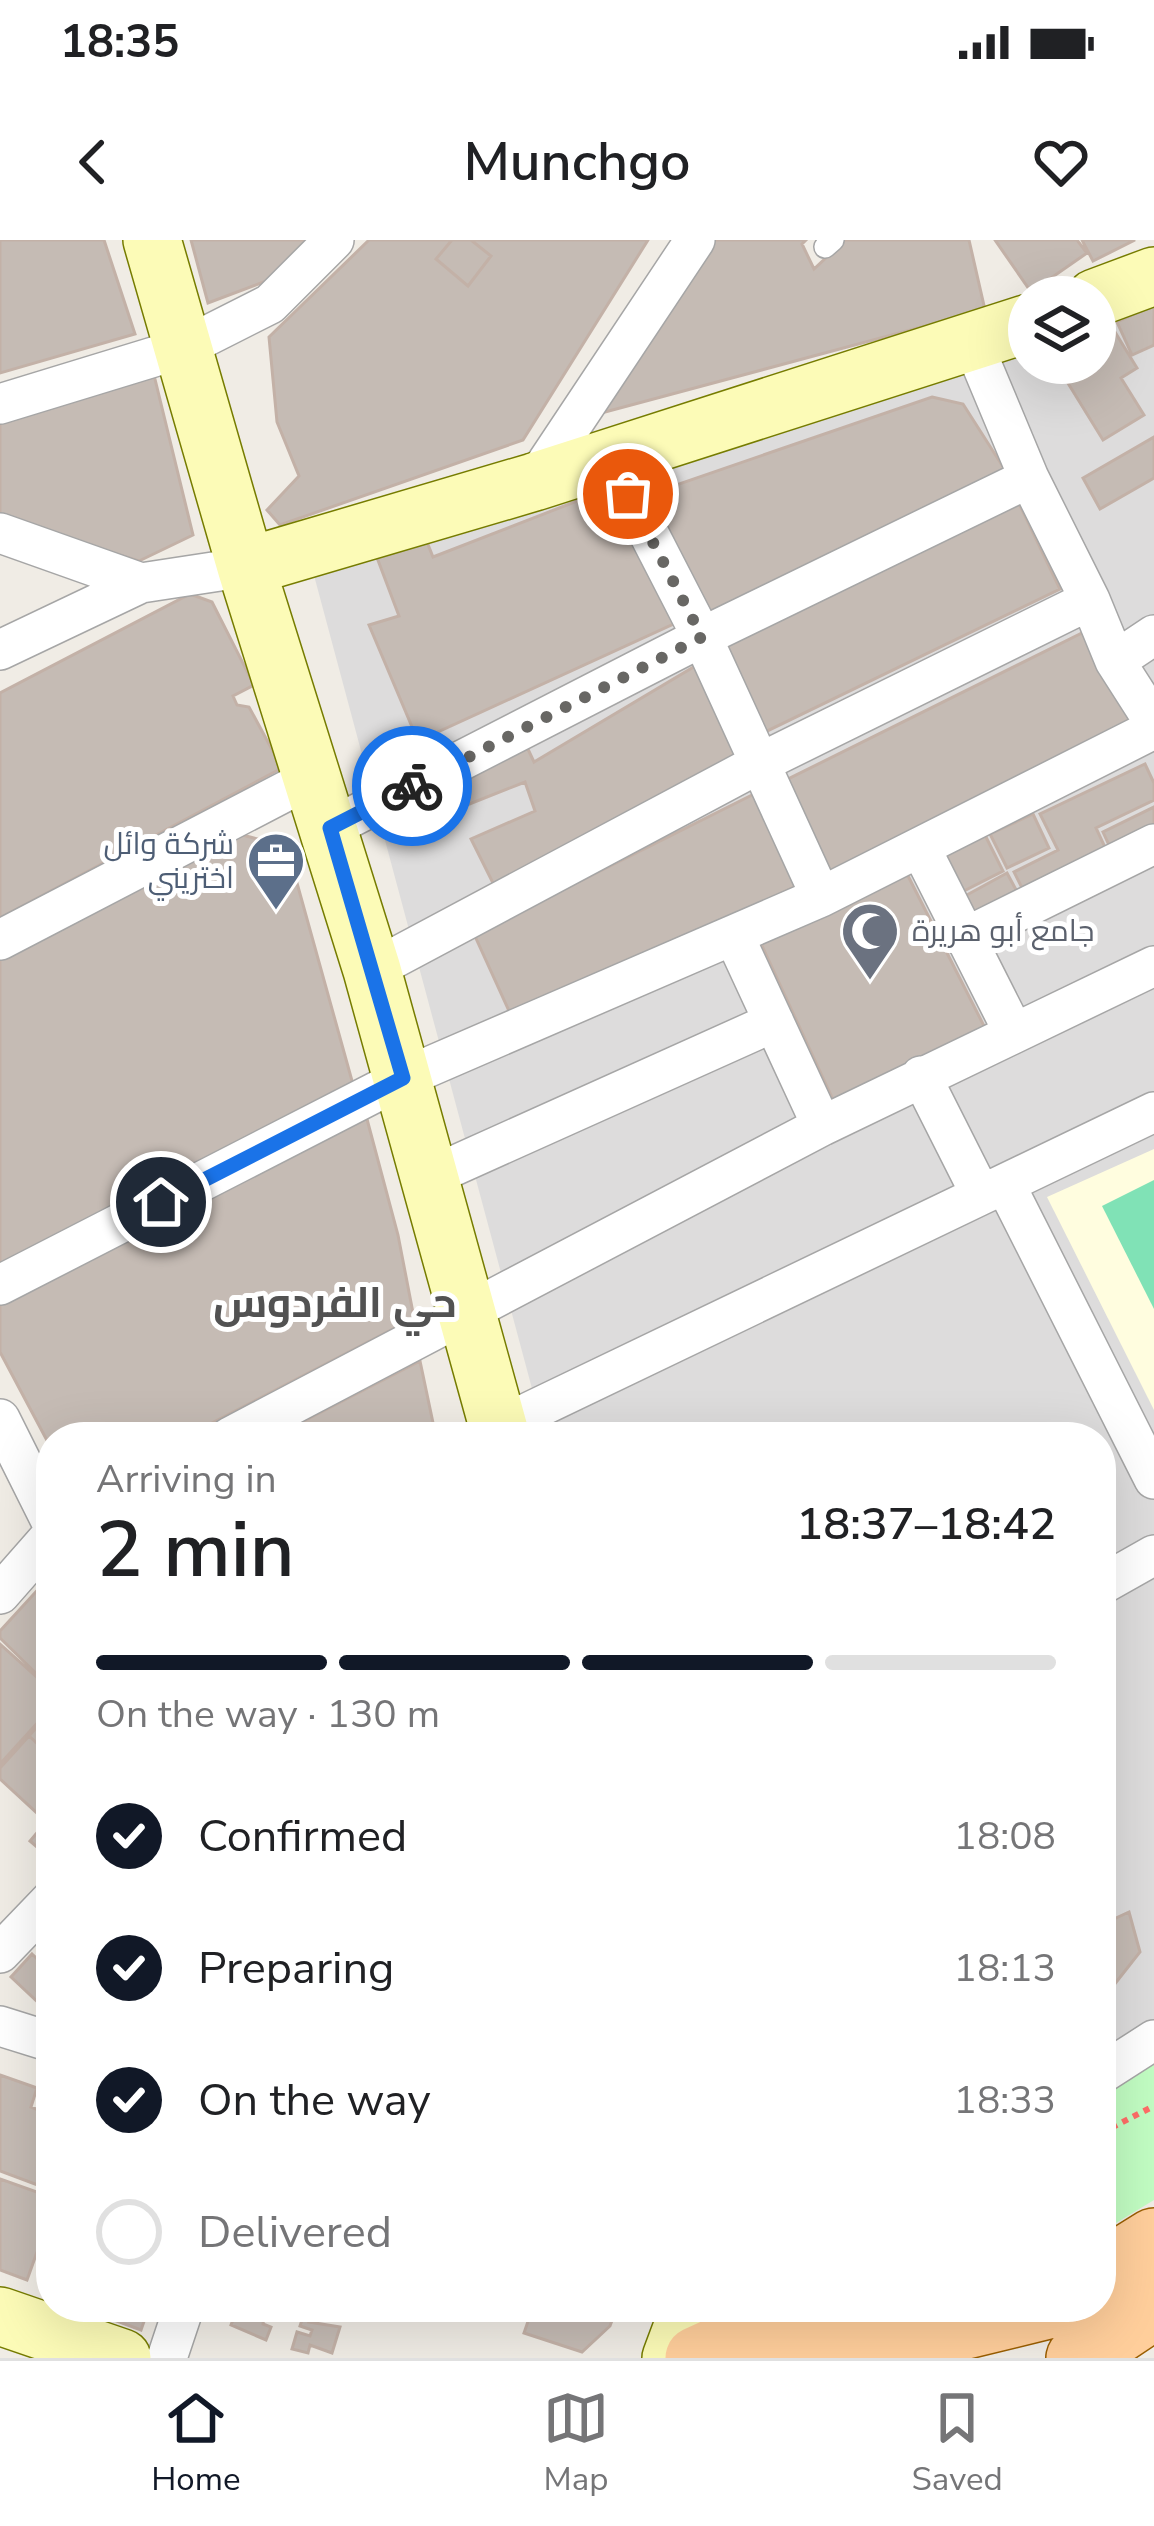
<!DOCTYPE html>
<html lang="en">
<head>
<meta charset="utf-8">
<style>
  body { margin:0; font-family:"Nunito Sans",Cairo,sans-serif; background:#f6f6f6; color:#202124; height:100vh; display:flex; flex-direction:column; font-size:45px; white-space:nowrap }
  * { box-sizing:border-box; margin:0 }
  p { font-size:39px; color:#757577 }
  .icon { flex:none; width:66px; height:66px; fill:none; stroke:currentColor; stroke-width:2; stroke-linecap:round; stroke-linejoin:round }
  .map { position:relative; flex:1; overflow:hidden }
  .drawer { position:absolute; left:36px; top:1182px; width:1080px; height:900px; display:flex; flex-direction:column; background:#fff; border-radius:48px; box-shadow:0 12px 48px #0002 }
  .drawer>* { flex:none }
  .controls { position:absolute; left:1008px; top:36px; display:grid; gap:24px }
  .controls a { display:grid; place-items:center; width:108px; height:108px; border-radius:50%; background:#fff; box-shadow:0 12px 48px #0002; font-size:60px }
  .pin { position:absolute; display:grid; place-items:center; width:102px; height:102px; color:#fff; margin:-51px; border:6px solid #fff; border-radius:50%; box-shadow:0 3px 12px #0007 }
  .courier { position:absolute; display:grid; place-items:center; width:120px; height:120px; margin:-60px; border:9px solid #1a73e8; border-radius:50%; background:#fff; color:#222; box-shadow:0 3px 15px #0007 }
  .summary em { font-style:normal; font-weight:600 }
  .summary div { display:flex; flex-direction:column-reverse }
  .summary { display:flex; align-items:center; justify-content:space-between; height:204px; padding:0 60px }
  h1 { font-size:78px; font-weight:600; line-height:90px }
  .bar { display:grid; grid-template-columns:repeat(4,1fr); gap:18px 12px; align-content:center; height:144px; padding:0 60px }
  .bar i { height:15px; border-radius:9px; background:#e0e0e0 }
  .bar .current { background:#111827 }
  .bar p { grid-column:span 4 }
  ol { padding:0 60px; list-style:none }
  li { display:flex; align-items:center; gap:36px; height:132px }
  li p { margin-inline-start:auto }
  li .icon { padding:12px; border-radius:50%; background:#111827; color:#fff; stroke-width:4 }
  li:last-child { color:#757577 }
  li i { width:66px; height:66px; border:6px solid #e0e0e0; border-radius:50% }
  .status { display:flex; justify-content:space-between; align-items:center; height:84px; padding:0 60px; background:#fff; direction:ltr }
  .status svg { height:33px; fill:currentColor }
  header { display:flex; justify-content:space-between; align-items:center; height:156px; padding:0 60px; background:#fff; font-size:54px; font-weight:600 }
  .tabs { display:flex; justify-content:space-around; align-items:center; height:168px; border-top:3px solid #e0e0e0; background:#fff; font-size:33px; color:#757577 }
  .tabs a { display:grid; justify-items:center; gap:6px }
  .tabs .current { color:#111827 }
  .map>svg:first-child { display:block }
  .residential { fill:#dddcdc }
  .education { fill:#fffddf }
  .park { fill:#c1fcc2 }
  .pitch { fill:#80e2b6 }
  .building { fill:#c5bbb4; stroke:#c3b1a7; stroke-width:3 }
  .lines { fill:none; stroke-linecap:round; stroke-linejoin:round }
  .lane-casing { stroke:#a6a6a6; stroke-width:24 }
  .street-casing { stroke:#a6a6a6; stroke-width:42 }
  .secondary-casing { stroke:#767c00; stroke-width:60 }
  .primary-casing { stroke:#9a5e00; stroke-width:66 }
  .path { stroke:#ff6d67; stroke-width:6; stroke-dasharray:6 6; stroke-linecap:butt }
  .lane { stroke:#fff; stroke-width:21 }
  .street { stroke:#fff; stroke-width:39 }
  .secondary { stroke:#fcfbb7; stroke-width:57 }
  .primary { stroke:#ffce9b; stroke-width:63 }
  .done { stroke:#686764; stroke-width:12; stroke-dasharray:0 21.6 }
  .route { stroke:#1a73e8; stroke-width:15 }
  .labels { text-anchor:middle; stroke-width:10; stroke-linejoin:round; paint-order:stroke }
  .service-label { font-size:30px; fill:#4e5e75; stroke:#fff; text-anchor:end }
  .worship-label { font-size:30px; fill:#5b616d; stroke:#fff; text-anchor:start }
  .district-label { font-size:42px; font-weight:bold; fill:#525252; stroke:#fff }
</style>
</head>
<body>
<div class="status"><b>18:35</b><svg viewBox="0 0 49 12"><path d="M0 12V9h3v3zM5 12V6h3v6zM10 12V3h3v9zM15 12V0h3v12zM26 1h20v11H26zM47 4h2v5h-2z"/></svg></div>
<header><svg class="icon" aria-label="back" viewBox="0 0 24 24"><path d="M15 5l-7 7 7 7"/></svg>Munchgo<svg class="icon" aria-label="heart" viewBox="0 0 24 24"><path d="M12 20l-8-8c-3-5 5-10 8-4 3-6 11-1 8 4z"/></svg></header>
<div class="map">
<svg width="1154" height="2118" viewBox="0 0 1154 2118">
  <rect width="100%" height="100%" fill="#f0ece5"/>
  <path class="residential" d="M1154,60v1719l-53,32v-614h-556l-237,-884 721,-219v29h66v-43z"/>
  <path class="education" d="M1154,909v261l-107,-213z"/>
  <path class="park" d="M1154,1816v144l-53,32v-144z"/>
  <path class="pitch" d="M1154,940v129l-52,-103z"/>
  <path class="building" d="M0,0h104l31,94 -135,39z
    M191,0h117l-39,40 -61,23z
    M369,0h279l-125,200 -243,85 -13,-15 32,-34 -22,-54 -8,-85z
    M452,0h19l20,16 -23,30 -32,-27z
    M714,0h92l-4,4 12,25 31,-29h124l16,70 -391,105z
    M995,0h82l10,13 -56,39z
    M1082,0h53l-42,21z
    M1154,65v40l-22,10 -15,-33z
    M1115,92l22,36 -16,10 23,37 -41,25 -45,-73 37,-4v-19z
    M153,131l40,164 -54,26 -139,-43v-95z
    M932,157l31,7 44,69 -300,140 -63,-117z
    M1154,197v41l-54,31 -17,-31z
    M608,249l72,132 -262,120 -49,-116 30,-9 -26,-69 50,-15 10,25z
    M1014,253l46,96 -299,145 -47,-96z
    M190,354l22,8 42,83 -21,11 4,9 12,2 33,61 -282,150v-225z
    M1082,393l50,89 -305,155 -47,-94z
    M697,425l39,89 -234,147 -31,-62 64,-28 -10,-29 -63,25 -7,-20 71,-42 8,17z
    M1145,524l9,19v17l-58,28 14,30 -83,40 -13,-26 44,-22 -18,-36z
    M758,552l38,94 -281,138 -41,-90z
    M1154,567v30l-40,19 -11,-24z
    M1033,574l16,34 -42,20 -17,-34z
    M235,593l52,14 67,241 -354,183v-316z
    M984,593l19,38 -51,26 -19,-37z
    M902,624l83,164 -151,74 -77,-167z
    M1007,633l15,28 -53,29 -15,-28z
    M364,868l34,127 16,83 -229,119h-134v11l-51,-96v-55z
    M420,1121l16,76h-163z
    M43,1344l8,16v88l-51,-50v-7z
    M0,1404l51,46v18l-51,56z
    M51,1471v45l-22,-20z
    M29,1496l22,20v70l-51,-47v-11z
    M46,1582l5,4v33l-21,-18z
    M1129,1672l11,40 -30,38 -9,-21v-44z
    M32,1714l19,18v24l-9,10 -31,-29z
    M0,1835l37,13 -6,19 20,8v75l-51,-19z
    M0,1939l51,18v16l-24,67 -27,-10z
    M79,2067h70l-8,23z
    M238,2067l26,9 -1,8 8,3 -5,13 -35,-15z
    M533,2067h84l-7,19 -28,26 -58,-19z
    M305,2071l7,3 -3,8 31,5 -8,26 -22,-8 -2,8 -16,-4 5,-17 13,4 2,-6 -12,-4z"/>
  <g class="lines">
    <g class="lane-casing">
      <path id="lane" d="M825,7l8,-7"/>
    </g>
    <g class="street-casing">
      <path id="street" d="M973,104l56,134 61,122 25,61 39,61
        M0,164l183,-56 87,-44 64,-64
        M610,218l92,179 119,260
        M534,242l161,-242
        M0,293l141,50
        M0,410l141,-67 105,-16
        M1115,421l39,-26
        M330,588l372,-191 327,-159
        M921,609l93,184
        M734,696l88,190
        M964,698l190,-94
        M0,700l313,-163
        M372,730l388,-207 330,-163
        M921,836l60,119
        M427,938l347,-156
        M1005,944l149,295
        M0,1045l403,-207 418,-181 333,-168
        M0,1179l51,102
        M498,1187l656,-315
        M230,1197l592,-311 332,-160
        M1101,1345l53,-30
        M0,1354l51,-58
        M0,1713l51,-53
        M0,1786l51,16
        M1101,1834l53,-34
        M167,2118l17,-51"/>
    </g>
    <g class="secondary-casing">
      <path id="secondary" d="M152,0l94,327 126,403 129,467
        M1095,58l59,-22
        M246,327l288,-85 495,-159
        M0,2076l122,42
        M671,2118l19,-51"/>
    </g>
    <g class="primary-casing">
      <path id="primary" d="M1101,2033l53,-33
        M900,2103l148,-36
        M697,2118c70,-34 157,-46 225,0
        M1078,2118l76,-51"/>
    </g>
    <path class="path" d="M1101,1893l53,-27"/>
    <use href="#lane" class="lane"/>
    <use href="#street" class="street"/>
    <use href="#secondary" class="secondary"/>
    <use href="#primary" class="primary"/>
  </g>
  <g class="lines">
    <path class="done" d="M412,546l290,-149 -74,-143"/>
    <path class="route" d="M161,962l242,-124 -73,-250 82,-42"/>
  </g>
  <defs>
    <g id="office-pin" transform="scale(3)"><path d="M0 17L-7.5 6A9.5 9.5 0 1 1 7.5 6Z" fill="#5c6f8a" stroke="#fff"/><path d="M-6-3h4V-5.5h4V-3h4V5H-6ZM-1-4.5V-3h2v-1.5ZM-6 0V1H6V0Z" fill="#fff"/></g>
    <g id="mosque-pin" transform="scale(3)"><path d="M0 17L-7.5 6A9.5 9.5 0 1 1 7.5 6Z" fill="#6b7280" stroke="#fff"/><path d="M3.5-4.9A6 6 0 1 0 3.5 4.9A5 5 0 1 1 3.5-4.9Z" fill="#fff"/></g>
  </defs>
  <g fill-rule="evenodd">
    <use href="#office-pin" x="276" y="621"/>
    <use href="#mosque-pin" x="870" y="691"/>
  </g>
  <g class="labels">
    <g class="service-label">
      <text x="234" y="614">شركة وائل<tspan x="234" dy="34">اختريني</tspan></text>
    </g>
    <g class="worship-label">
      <text x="912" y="701">جامع أبو هريرة</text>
    </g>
    <g class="district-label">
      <text x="335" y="1077">حي الفردوس</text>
    </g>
  </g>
</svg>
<div class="controls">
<a><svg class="icon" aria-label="layers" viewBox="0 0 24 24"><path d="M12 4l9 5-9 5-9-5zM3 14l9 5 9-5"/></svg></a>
</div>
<div class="pin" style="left:628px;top:254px;background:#ea580c"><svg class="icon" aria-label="bag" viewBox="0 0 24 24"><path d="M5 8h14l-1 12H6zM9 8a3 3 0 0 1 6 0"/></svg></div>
<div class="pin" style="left:161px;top:962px;background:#1f2937"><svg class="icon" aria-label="home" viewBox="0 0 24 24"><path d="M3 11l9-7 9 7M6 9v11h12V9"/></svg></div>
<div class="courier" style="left:412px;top:546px"><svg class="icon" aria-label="bike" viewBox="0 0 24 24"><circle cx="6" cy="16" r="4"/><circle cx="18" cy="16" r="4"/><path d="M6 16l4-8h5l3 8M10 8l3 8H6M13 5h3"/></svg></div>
<section class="drawer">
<div class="summary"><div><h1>2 min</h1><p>Arriving in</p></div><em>18:37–18:42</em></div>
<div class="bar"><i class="current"></i><i class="current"></i><i class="current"></i><i></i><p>On the way · 130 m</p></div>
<ol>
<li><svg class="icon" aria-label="check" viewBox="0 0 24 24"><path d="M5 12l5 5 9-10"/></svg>Confirmed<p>18:08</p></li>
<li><svg class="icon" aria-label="check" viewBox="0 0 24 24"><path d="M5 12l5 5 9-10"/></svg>Preparing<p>18:13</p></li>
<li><svg class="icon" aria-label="check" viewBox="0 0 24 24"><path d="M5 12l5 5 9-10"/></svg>On the way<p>18:33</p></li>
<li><i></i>Delivered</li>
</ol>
</section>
</div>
<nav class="tabs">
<a class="current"><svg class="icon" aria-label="home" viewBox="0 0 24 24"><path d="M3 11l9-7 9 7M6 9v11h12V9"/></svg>Home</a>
<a><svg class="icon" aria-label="map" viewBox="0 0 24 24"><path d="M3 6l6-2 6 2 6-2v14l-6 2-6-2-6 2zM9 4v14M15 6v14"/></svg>Map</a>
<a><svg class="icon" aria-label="saved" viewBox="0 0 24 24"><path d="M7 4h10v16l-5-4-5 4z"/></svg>Saved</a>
</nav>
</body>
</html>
